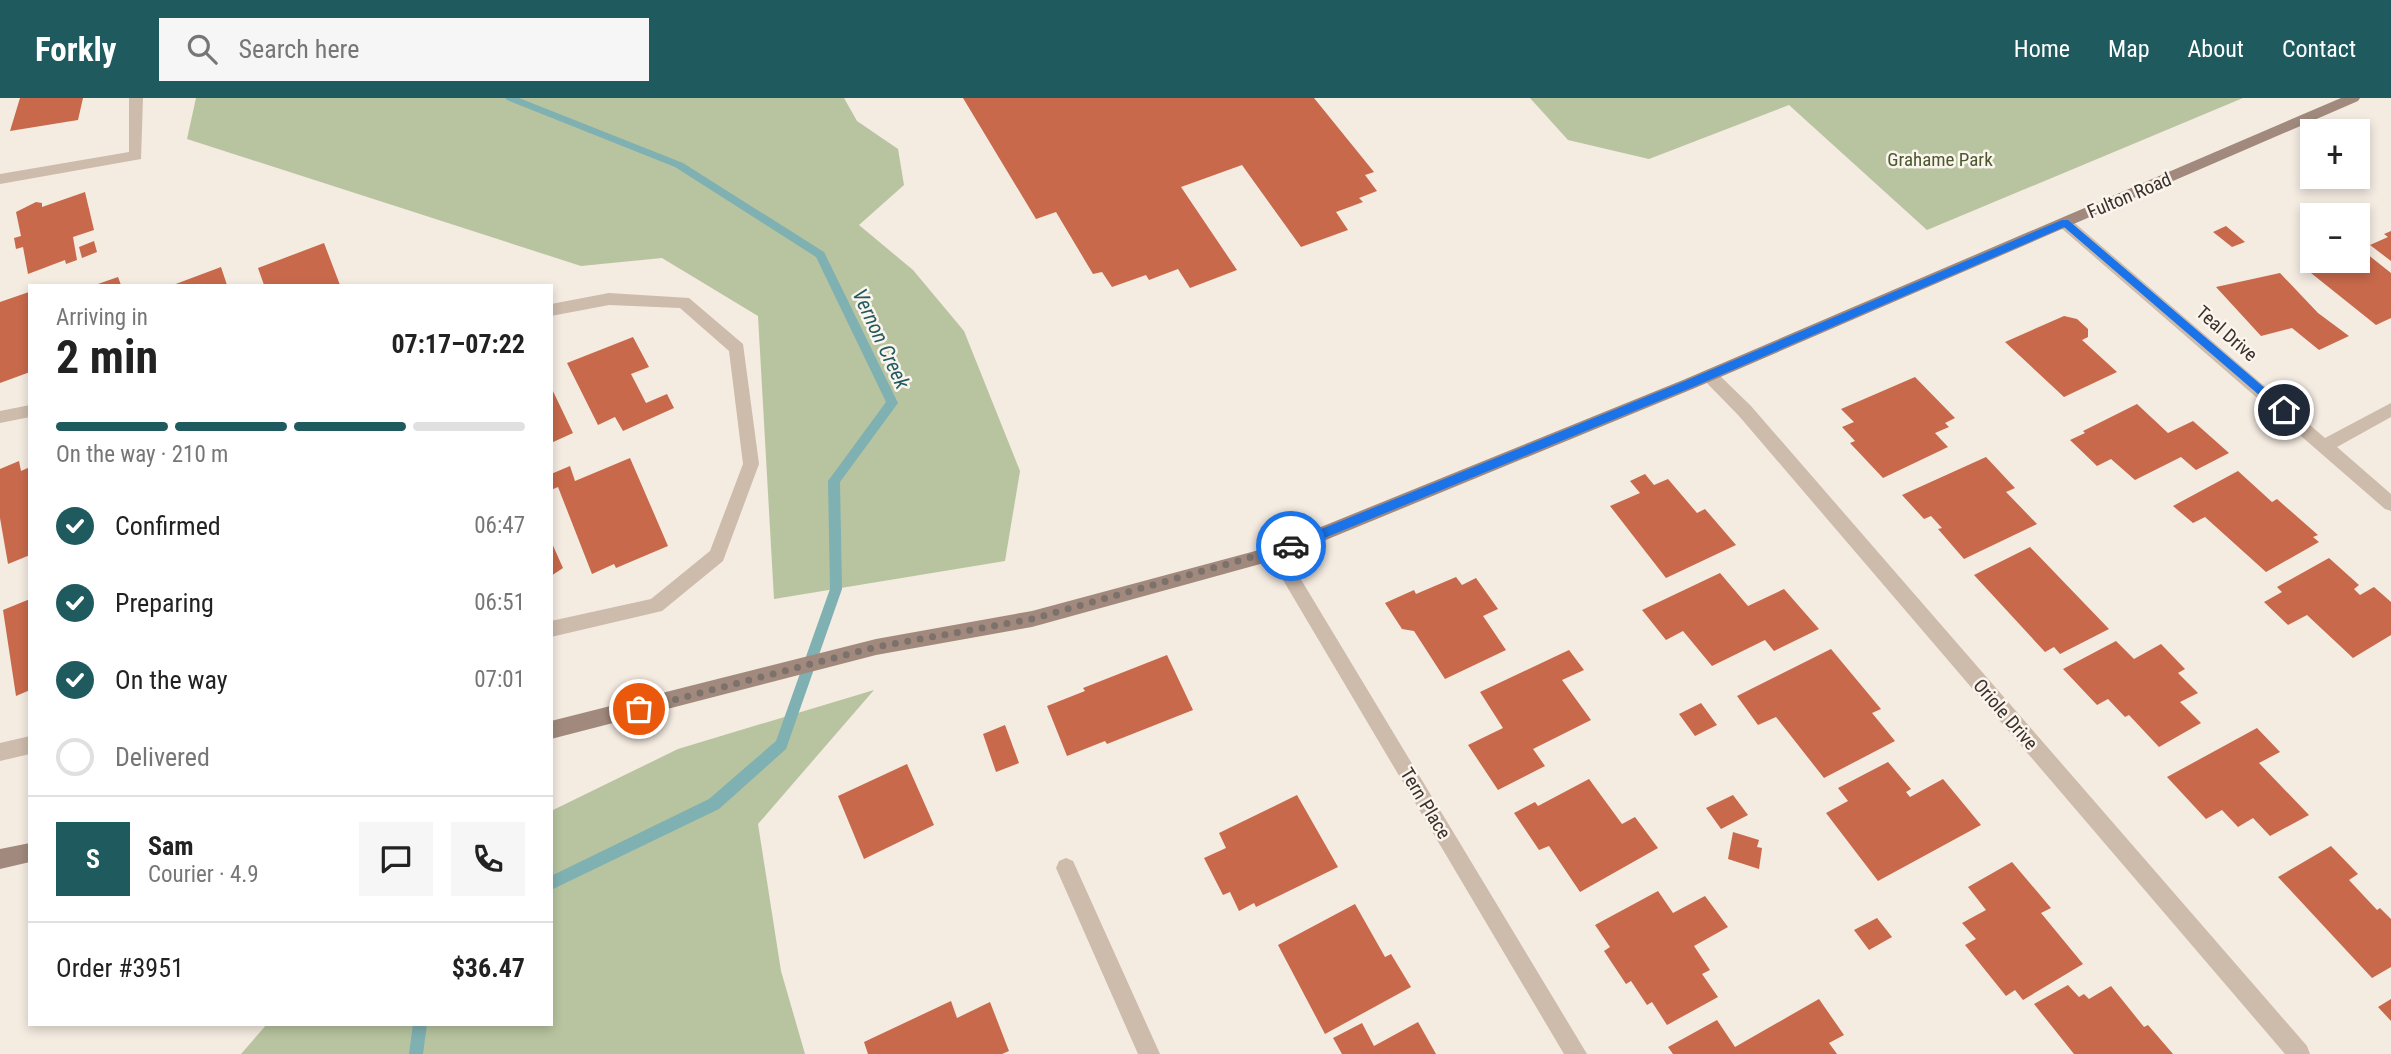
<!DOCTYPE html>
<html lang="en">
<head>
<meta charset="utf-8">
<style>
  body { margin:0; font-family:"Roboto Condensed",sans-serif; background:#f6f6f6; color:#222; height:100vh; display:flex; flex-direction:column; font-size:26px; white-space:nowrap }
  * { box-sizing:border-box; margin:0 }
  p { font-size:23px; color:#767676 }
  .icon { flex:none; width:38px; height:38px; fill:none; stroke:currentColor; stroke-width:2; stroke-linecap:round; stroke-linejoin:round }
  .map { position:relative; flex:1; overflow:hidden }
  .side { position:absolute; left:28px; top:186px; width:525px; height:742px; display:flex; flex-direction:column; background:#fff; border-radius:0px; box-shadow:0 4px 10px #0003 }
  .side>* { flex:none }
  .buttons { position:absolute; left:2300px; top:21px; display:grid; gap:14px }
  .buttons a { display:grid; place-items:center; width:70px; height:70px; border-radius:0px; background:#fff; box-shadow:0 4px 10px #0003; font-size:35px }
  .pin { position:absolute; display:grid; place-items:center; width:60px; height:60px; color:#fff; margin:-30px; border:4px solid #fff; border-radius:50%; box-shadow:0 2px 7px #0007 }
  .courier { position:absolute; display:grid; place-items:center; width:70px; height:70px; margin:-35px; border:5px solid #1a73e8; border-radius:50%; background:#fff; color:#222; box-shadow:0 2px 9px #0007 }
  .head em { font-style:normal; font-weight:700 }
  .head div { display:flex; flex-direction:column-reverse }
  .head { display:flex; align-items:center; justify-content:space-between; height:119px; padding:0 28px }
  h1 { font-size:46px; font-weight:700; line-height:52px }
  .bar { display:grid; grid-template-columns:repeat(4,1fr); gap:10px 7px; align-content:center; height:84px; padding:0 28px }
  .bar i { height:9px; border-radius:5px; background:#e0e0e0 }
  .bar .active { background:#1f5a5e }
  .bar p { grid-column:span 4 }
  .line { display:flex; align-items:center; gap:18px; padding:0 28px; border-top:2px solid #e0e0e0 }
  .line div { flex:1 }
  .round { display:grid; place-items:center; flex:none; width:74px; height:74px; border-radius:0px; background:#f6f6f6 }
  ol { padding:0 28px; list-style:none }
  li { display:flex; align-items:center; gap:21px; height:77px }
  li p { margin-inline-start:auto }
  li .icon { padding:7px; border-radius:50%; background:#1f5a5e; color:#fff; stroke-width:4 }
  li:last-child { color:#767676 }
  li i { width:38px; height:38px; border:4px solid #e0e0e0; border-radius:50% }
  header { display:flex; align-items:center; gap:42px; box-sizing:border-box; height:98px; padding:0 35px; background:#1f5a5e; color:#fff }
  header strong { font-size:33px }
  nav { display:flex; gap:38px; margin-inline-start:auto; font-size:24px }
  .search { width:490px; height:63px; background:#f6f6f6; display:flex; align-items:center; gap:18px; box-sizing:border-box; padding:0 24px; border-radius:0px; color:#767676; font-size:26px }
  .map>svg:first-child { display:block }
  .green { fill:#b8c4a0 }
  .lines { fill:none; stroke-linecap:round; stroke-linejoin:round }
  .stream { fill:#7fb0b2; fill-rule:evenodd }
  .building { fill:#c8694b }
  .lane { fill:#cdbbac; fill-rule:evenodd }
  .street { fill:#cdbbac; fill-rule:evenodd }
  .secondary { fill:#a18a7d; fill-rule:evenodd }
  .route { fill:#1a73e8 }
  .done { stroke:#7c716b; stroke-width:7; stroke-dasharray:0 12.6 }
  .labels { text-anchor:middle; stroke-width:5; stroke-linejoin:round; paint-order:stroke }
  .park-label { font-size:19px; fill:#4a5a2e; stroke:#fbf5ee }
  .street-label { font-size:19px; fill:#3b302b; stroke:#fbf5ee }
  .water-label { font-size:21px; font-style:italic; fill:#1f5a5e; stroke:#fbf5ee }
</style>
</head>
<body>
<header>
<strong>Forkly</strong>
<div class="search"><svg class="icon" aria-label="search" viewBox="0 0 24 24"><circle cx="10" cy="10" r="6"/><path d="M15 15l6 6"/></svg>Search here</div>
<nav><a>Home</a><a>Map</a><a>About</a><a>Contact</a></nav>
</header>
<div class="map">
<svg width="2391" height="956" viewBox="0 0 2391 956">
  <rect width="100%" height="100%" fill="#f4ebe1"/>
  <path class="green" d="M196,0h648l13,23 41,28 6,36 -45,40 54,45 51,61 56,140 -15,90 -231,38 -16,-283 -96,-58 -81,8 -394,-127z
    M1530,0h713l-316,132 -138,-125 -140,54 -81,-19z
    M874,592l-116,134 23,147 24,83h-564l26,-30h284v-213l127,-62z"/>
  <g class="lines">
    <path class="stream" d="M505,0h14l164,65 141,89 74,151 -58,79 2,107 -56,160 -67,60 -168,81v-14l158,-77 67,-58 54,-152 -2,-108 58,-79 -70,-145 -141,-90 -168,-67z
      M413,926h14l-4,30h-14z"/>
  </g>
  <path class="building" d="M20,0h63l-5,22 -68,11z
    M963,0h351l60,74 -9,3 12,16 -18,7 4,4 -27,10 12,18 -47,17 -59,-82 -61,22 56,83 -47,18 -12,-19 -29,11 -3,-5 -34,12 -10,-15 -9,2 -37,-62 -20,7z
    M85,94l9,38 -21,7 4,23 -11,4 -1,-4 -37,14 -5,-27 -7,2 -2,-11 7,-2 -5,-24 20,-10 6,1v4z
    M2226,128l19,16 -13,5 -19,-15z
    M2391,133v30l-21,-16 18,-8 -4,-3z
    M94,143l3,11 -15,6 -3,-11z
    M324,145l16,42h-76l-6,-17z
    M2362,152l29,23v45l-15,7 -65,-52 3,-2 -9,-7 6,-3h46v-9z
    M221,169l6,18h-54z
    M2280,175l38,40 31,23 -30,14 -27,-22 -31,8 -45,-49z
    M118,179l3,8h-26z
    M29,194l1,80 -30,11v-81z
    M2064,218l13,3 11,10v8l-6,3 35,32 -53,25 -59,-55z
    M633,239l16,30 -18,7 15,29 21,-9 7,14 -51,23 -8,-14 -17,8 -31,-62z
    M1915,279l40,41 -10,5 4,4 -14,6 13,14 -65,31 -33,-35 5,-2 -13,-14 12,-5 -13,-13z
    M551,289l22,46 -22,10z
    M2137,306l31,29 25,-12 36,32 -33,17 -15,-13 -46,23 -24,-21 -14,7 -27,-26 15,-7 -2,-2z
    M1986,359l29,31 -9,4 31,32 -73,35 -26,-30 4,-1 -11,-12 -7,3 -22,-24z
    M630,360l38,88 -52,22 -2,-4 -22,10 -34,-87 -7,3v-16l19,-8 5,15z
    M19,363l2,10 9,-4v88l-22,9 -8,-46v-49z
    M2238,373l34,31 5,-3 41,36 -5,2 6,5 -53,30 -61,-55 -12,6 -20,-17z
    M1645,376l9,11 14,-6 29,34 8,-4 31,36 -70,33 -56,-72 30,-13 -10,-12z
    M551,443l12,27 -12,8z
    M2030,449l79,82 -49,25 -6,-7 -9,5 -71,-77z
    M2329,460l30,27 -5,4 6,6 14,-8 17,15v33l-38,23 -46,-43 -19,10 -24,-23 18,-10 -5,-5z
    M1720,475l28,33 36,-17 35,40 -45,22 -9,-11 -53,26 -29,-35 -17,9 -24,-30z
    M1456,479l6,8 14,-7 22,31 -15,7 23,34 -61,29 -31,-48 -12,-2 -17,-26 29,-13 2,4z
    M30,501v91l-14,6 -13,-86z
    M2116,543l18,18 27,-15 24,25 -7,4 20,20 -18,9 21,21 -42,24 -30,-32 -4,2 -17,-18 -11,6 -34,-36z
    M1831,551l50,60 -9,4 23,28 -71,37 -48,-61 -18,8 -21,-29z
    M1569,552l15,20 -22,10 29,40 -58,29 12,17 -47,24 -30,-45 35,-17 -23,-36z
    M1167,557l26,55 -86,34 -2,-3 -38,15 -20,-50 38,-15 -2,-3z
    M1701,605l16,22 -22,11 -16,-22z
    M1005,627l14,38 -23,9 -13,-38z
    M2257,630l23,24 -21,11 50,52 -39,21 -17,-18 -15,9 -16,-17 -16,9 -39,-42z
    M1888,664l23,27 -5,3 4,5 33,-18 38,46 -103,56 -52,-68 22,-12 -10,-13z
    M907,666l27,61 -70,34 -26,-63z
    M1589,681l33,45 13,-7 23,31 -78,44 -31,-46 -10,4 -25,-37 21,-11 3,4z
    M1297,697l41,72 -82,40 -2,-4 -15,8 -9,-19 -7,3 -19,-37 22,-10 -7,-15z
    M1733,697l15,20 -27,14 -15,-21z
    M1733,734l26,8 -2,7 5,1 -3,21 -31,-10z
    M2331,748l27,28 -9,6 28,30 3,-2 11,11v48l-19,11 -94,-101z
    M2012,764l39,46 -10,5 42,51 -60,36 -8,-10 -9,6 -41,-51 11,-6 -14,-16 24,-13 -18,-23z
    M1658,793l15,22 32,-17 23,31 -34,19 16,24 -8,4 16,23 -51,28 -15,-23 -5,3 -16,-24 -5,3 -22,-33 6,-4 -15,-22z
    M1355,806l30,53 6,-3 20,33 -86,47 -47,-89z
    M1877,820l15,19 -23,13 -15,-20z
    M2068,887l11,12 5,-3 5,5 22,-13 33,41 4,-2 25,29h-99l-40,-50z
    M1819,901l25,36 -15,8 8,11h-164l-5,-7 49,-27 18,27z
    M2391,901v22l-13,-14z
    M951,903l6,17 33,-16 19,49 -7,3h-134l-4,-12z
    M1418,924l18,32h-94l-9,-16 29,-15 12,23z"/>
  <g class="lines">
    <path class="lane" d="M129,0h14l-2,61 -141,25v-10l129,-22z
      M609,195l80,5 54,46 16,120 -36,97 -61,50 -111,26v-16l100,-22 59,-48 33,-87 -14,-113 -49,-43 -71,-3 -58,11v-12z
      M30,307v12l-30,6v-12z
      M30,638v18l-30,7v-18z"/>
    <path class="street" d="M2065,120l5,1 255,219 66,-35v14l-54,30 54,47v17l-6,-2 -325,-282 -2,-4z
      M1709,271l6,2 36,35 556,640 3,8h-25l-546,-638 -36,-37 -2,-4z
      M1276,448l6,2 305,506h-23l-294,-496 -3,-5 3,-5z
      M1066,760l7,3 87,193h-22l-82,-186 3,-7z"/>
    <path class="secondary" d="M2341,0h19l-2,3 -663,287 -413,170 -250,69 -156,28 -325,84v-18l325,-82 156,-28 242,-65 409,-166z
      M30,745v19l-30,7v-20z"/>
  </g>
  <path class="route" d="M2062,122h6l219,187v6h-7l-216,-186 -371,160 -398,163 -4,1 -6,-5 2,-3 398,-162z"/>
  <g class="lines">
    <path class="done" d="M639,611l237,-62 156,-28 259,-73"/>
  </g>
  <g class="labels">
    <g class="park-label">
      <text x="1940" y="68">Grahame Park</text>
    </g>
    <g class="street-label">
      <text transform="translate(2129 97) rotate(-23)" y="7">Fulton Road</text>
      <text transform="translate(2227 235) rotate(41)" y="7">Teal Drive</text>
      <text transform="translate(2006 616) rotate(49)" y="7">Oriole Drive</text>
      <text transform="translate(1426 705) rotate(59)" y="7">Tern Place</text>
    </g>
    <g class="water-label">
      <text transform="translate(881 241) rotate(65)" y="7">Vernon Creek</text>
    </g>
  </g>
</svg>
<div class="buttons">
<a>+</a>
<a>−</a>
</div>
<div class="pin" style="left:639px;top:611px;background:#ea580c"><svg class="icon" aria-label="bag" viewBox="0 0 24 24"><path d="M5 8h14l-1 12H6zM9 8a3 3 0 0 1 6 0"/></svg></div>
<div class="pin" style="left:2284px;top:312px;background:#1f2937"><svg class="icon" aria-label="home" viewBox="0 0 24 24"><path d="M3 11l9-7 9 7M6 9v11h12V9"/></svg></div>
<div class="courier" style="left:1291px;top:448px"><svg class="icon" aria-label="car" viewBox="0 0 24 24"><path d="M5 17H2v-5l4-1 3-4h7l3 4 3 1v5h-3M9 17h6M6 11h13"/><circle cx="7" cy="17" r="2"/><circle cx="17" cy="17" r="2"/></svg></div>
<section class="side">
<div class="head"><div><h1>2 min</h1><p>Arriving in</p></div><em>07:17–07:22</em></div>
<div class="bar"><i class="active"></i><i class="active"></i><i class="active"></i><i></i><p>On the way · 210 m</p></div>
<ol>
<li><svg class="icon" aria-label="check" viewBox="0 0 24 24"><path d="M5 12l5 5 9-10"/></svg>Confirmed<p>06:47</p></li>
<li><svg class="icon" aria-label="check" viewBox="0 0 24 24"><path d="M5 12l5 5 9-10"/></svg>Preparing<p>06:51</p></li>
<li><svg class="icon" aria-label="check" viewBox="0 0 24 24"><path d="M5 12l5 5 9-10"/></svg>On the way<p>07:01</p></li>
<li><i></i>Delivered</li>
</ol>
<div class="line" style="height:126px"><b class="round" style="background:#1f5a5e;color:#fff">S</b><div><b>Sam</b><p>Courier · 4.9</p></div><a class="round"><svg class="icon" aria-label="chat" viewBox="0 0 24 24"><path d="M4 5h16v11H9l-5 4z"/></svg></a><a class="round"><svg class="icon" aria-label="phone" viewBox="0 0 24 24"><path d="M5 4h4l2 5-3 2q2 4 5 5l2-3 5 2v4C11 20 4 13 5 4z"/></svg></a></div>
<div class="line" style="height:91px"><div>Order #3951</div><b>$36.47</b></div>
</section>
</div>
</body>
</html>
